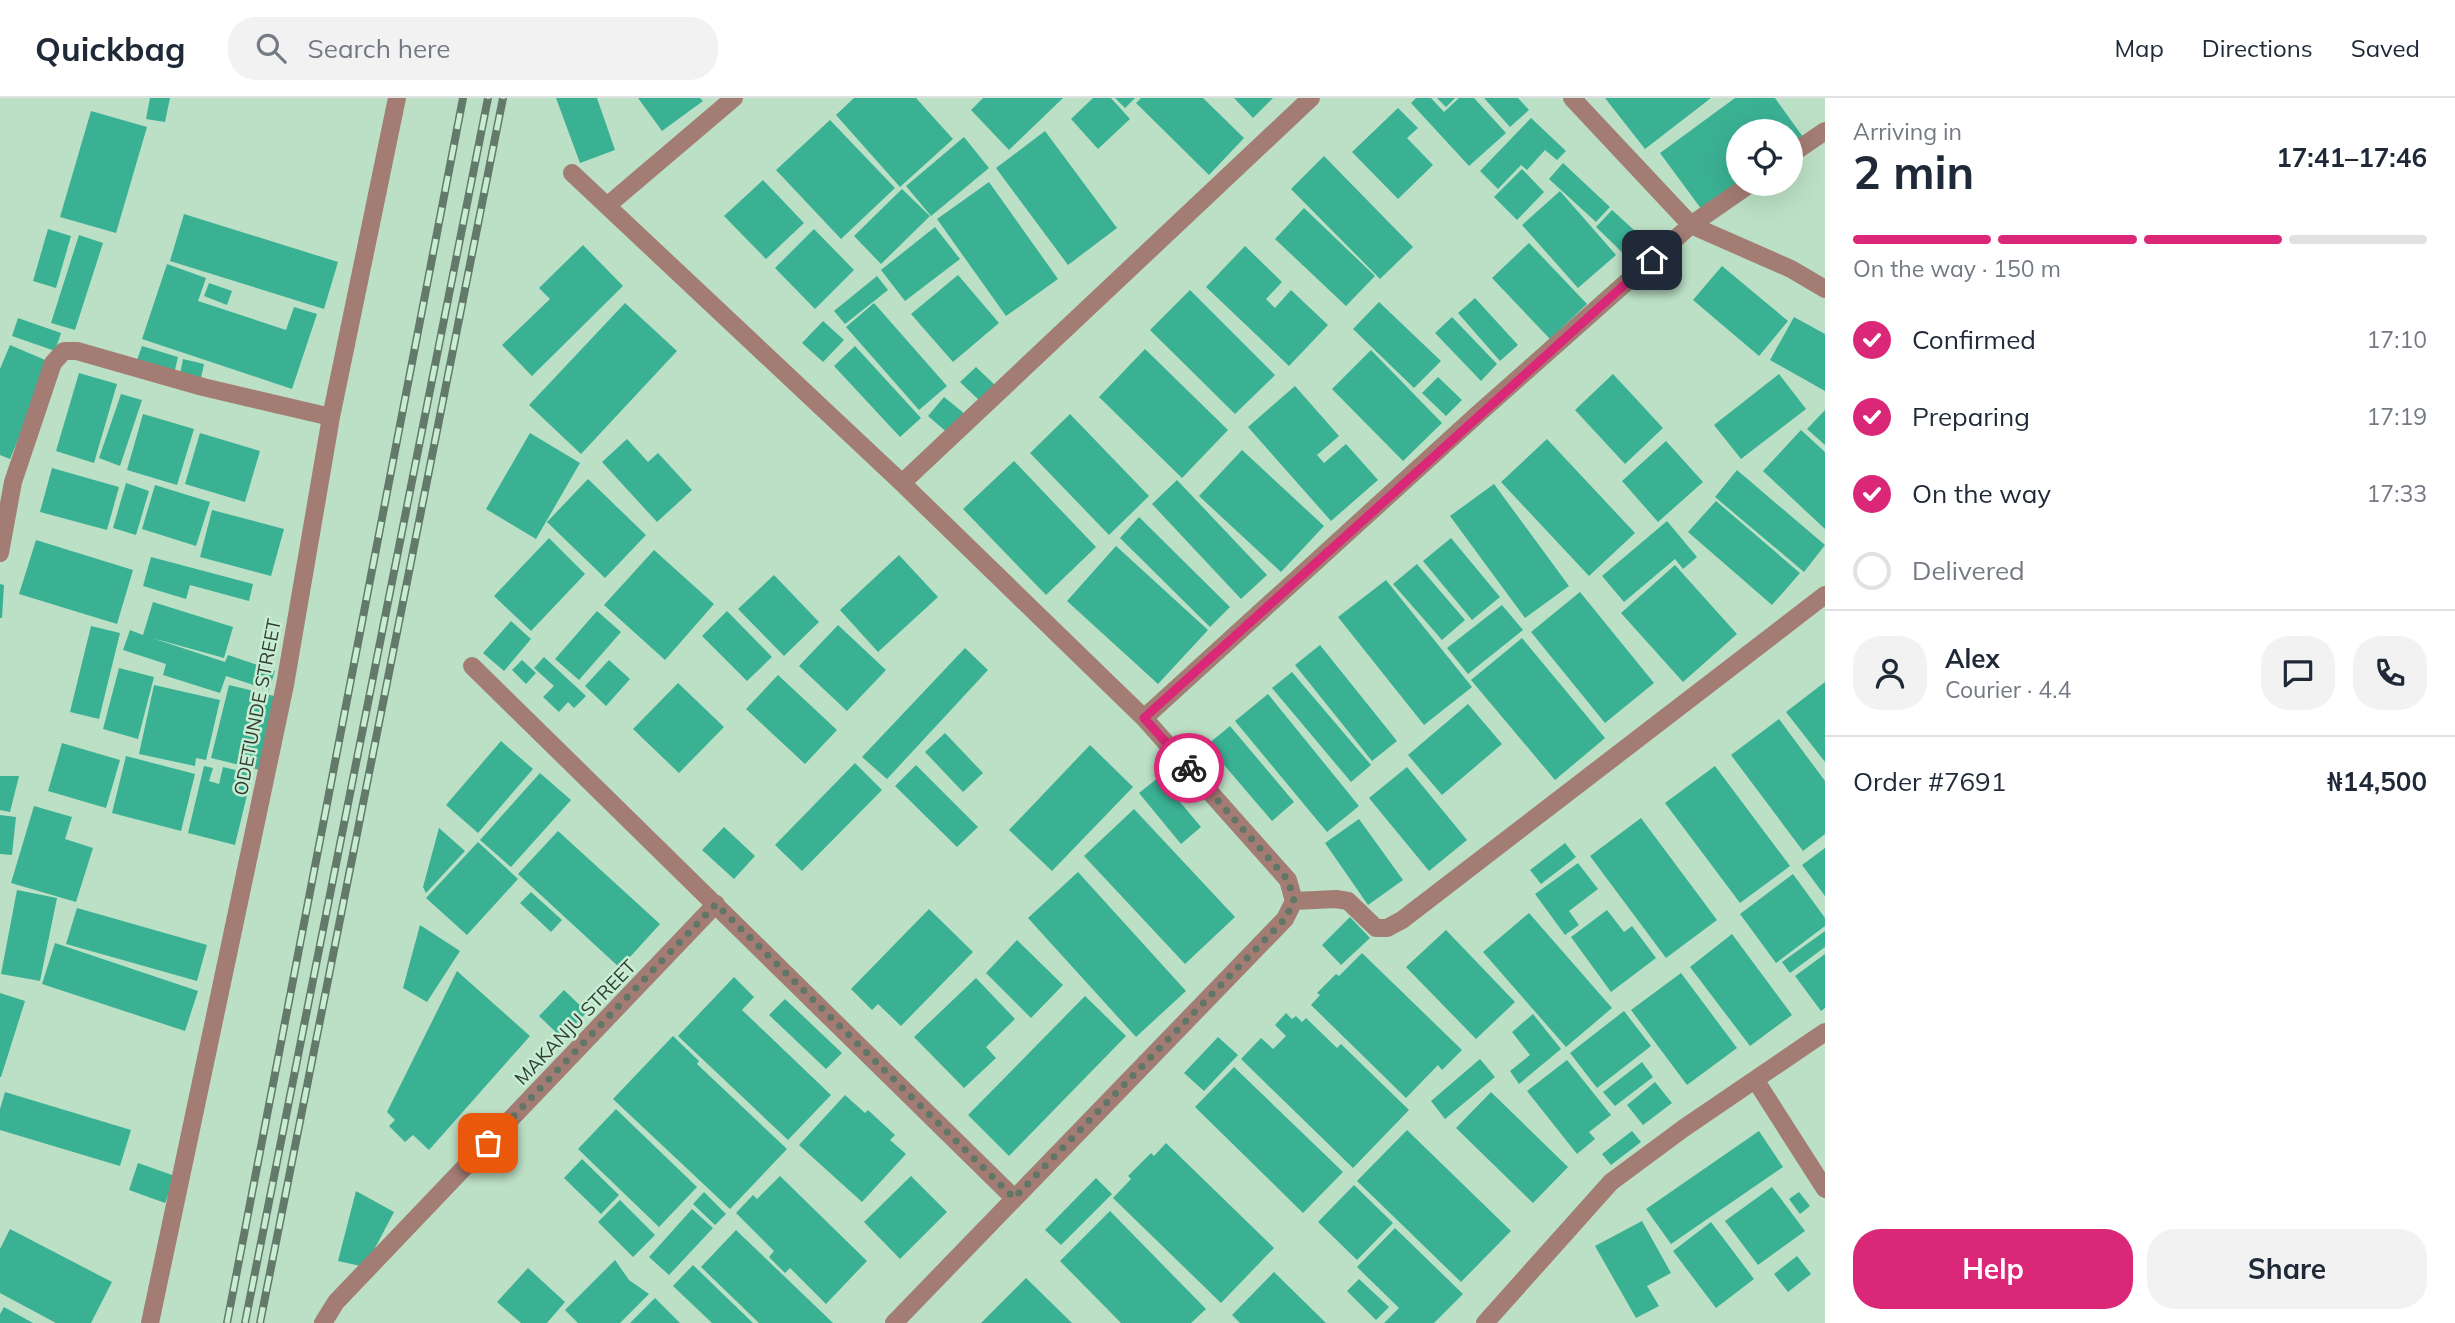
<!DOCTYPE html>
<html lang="en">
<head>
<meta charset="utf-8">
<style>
  body { margin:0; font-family:Mulish,sans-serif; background:#f2f2f3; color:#1f2937; height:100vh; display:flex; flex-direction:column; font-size:26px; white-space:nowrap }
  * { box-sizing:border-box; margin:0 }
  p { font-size:23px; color:#747a83 }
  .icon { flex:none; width:38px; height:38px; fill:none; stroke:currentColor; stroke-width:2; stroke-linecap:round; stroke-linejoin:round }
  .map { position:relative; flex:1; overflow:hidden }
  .drawer { display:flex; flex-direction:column; background:#fff; width:630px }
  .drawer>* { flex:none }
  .buttons { position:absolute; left:1726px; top:21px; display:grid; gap:14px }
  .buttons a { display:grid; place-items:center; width:77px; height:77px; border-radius:50%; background:#fff; box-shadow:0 7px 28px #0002; font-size:35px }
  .pin { position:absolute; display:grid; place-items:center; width:60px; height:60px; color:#fff; margin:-30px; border-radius:14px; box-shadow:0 4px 10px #0006 }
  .courier { position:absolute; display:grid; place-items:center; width:70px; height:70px; margin:-35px; border:5px solid #db2777; border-radius:50%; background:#fff; color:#222; box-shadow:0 2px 9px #0007 }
  .headline em { font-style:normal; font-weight:700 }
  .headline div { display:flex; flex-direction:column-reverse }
  .headline { display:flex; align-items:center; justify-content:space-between; height:119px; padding:0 28px }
  h1 { font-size:46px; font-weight:700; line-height:52px }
  .bar { display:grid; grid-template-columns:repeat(4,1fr); gap:10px 7px; align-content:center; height:84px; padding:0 28px }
  .bar i { height:9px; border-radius:5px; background:#e0e1e3 }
  .bar .on { background:#db2777 }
  .bar p { grid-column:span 4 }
  .line { display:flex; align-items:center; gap:18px; padding:0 28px; border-top:2px solid #e0e1e3 }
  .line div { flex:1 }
  .round { display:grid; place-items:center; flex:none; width:74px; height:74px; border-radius:28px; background:#f2f2f3 }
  ol { padding:0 28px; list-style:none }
  li { display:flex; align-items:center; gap:21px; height:77px }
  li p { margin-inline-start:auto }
  li .icon { padding:7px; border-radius:50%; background:#db2777; color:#fff; stroke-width:4 }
  li:last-child { color:#747a83 }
  li i { width:38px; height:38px; border:4px solid #e0e1e3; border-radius:50% }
  .primary-button { display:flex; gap:14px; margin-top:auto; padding:14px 28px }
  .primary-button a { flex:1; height:80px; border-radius:28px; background:#db2777; color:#fff; font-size:28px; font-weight:700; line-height:80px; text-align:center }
  .primary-button a+a { background:#f2f2f3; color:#1f2937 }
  header { display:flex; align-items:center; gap:42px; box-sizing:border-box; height:98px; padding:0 35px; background:#fff; border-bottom:2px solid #e0e1e3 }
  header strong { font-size:33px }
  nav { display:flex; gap:38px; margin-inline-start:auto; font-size:24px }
  .search { width:490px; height:63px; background:#f2f2f3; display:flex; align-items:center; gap:18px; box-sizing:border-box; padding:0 24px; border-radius:28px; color:#747a83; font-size:26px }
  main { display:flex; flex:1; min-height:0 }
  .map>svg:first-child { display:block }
  .building { fill:#3bb194 }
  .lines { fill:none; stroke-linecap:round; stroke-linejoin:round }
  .minor { stroke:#a37c73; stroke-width:18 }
  .rail-casing { stroke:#637a6a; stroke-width:8 }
  .rail { stroke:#c9edd3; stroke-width:5; stroke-dasharray:16; stroke-linecap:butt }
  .done { stroke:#607666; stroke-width:7; stroke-dasharray:0 12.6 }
  .route { stroke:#db2777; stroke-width:9 }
  .labels { text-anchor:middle; stroke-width:5; stroke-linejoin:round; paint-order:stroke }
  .street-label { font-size:19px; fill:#2f3d33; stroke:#c9edd3 }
</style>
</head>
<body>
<header>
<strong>Quickbag</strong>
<div class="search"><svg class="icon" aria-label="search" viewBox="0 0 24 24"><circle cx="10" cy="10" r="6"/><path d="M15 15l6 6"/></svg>Search here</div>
<nav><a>Map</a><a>Directions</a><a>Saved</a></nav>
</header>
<main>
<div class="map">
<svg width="1825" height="1225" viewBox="0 0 1825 1225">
  <rect width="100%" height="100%" fill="#bce0c6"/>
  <path class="building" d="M150,0h20l-5,24 -19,-3z
    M556,0h41l18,52 -35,13z
    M638,0h62l3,3 -41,30z
    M854,0h62l37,41 -53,48 -64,-72z
    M983,0h80l-54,52 -38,-40z
    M1093,0h18l19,21 -32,30 -27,-30z
    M1115,0h20l-10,10z
    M1141,0h62l41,40 -35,37 -73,-72z
    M1234,0h39l-20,20z
    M1416,0h15l13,14 15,-14h15l32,35 -37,33 -58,-63z
    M1437,0h18l-9,9z
    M1484,0h34l11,12 -19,17z
    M1605,0h106l-66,51z
    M1735,0h40l28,39 -13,9v-15h-52v53l-36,26 -42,-57z
    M1398,10l20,20 -11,10 26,27 -35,34 -46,-47z
    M91,13l56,16 -31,106 -56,-16z
    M1531,20l35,33 -9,9 -12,-10 -18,20 -6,-5 -23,24 -18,-18z
    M830,22l65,68 -54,51 -65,-69z
    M1045,33l72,97 -49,37 -72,-97z
    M964,39l25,31 -58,48 -25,-30z
    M1324,58l89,91 -33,32 -89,-90z
    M1563,65l47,44 -14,15 -47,-43z
    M1522,71l22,23 -27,28 -23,-23z
    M763,82l41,43 -38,36 -42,-43z
    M989,84l69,97 -52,37 -69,-97z
    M902,91l28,27 -49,48 -27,-28z
    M1560,93l56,64 -38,33 -56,-63z
    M1304,110l71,68 -29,30 -71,-67z
    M1612,112l33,30 -17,18 -32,-31z
    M184,116l154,48 -14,47 -154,-48z
    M935,129l25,32 -55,42 -24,-31z
    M48,131l23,7 -15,52 -23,-7z
    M814,131l40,41 -39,39 -40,-41z
    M79,137l24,8 -28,87 -24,-7z
    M1529,145l58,61 -37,35 -58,-61z
    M583,147l40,41 -91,90 -30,-31 48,-46 -11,-11z
    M1245,148l37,36 -16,17 9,9 16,-18 37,35 -39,41 -83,-79z
    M167,166l39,14 -8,23 88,29 8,-23 23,7 -25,75 -150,-50z
    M1722,168l66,55 -29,35 -66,-56z
    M958,177l41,48 -46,39 -42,-48z
    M877,178l11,14 -43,34 -11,-13z
    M209,185l23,8 -5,14 -23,-9z
    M1190,192l85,85 -40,39 -85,-84z
    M1475,200l43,47 -18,16 -42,-48z
    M1379,204l62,59 -27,27 -61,-59z
    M625,205l52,48 -96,103 -52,-49z
    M874,205l73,83 -28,24 -73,-83z
    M1452,219l45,47 -16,17 -46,-48z
    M1794,219l31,17v57l-55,-31z
    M18,220l43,15 -6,18 -43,-15z
    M823,223l21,19 -21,22 -21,-19z
    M10,247l40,17 -40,97 -10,-4v-86z
    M142,248l36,11 -4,17 -38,-11z
    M855,248l66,72 -21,19 -66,-71z
    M1145,251l83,81 -46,48 -83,-81z
    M1371,252l71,73 -39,38 -71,-72z
    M183,261l21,5 -3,14 -21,-4z
    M976,269l20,19 -15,16 -21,-20z
    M79,275l38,11 -23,79 -38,-12z
    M1613,276l50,54 -38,36 -50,-54z
    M1779,276l27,35 -65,50 -27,-34z
    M1438,279l24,23 -16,16 -24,-23z
    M1295,288l44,50 -22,19 7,8 22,-19 32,36 -47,41 -83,-94z
    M121,296l21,6 -22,66 -21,-8z
    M944,299l21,17 -16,20 -21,-18z
    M1825,312v35l-18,-16z
    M143,316l51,15 -17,56 -50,-15z
    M1070,316l79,82 -40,39 -79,-82z
    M1801,332l24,22v77l-62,-58z
    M200,335l60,18 -15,51 -60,-18z
    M530,335l50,30 -44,76 -50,-30z
    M627,341l21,23 10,-9 34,37 -35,32 -55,-60z
    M1547,341l88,94 -46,43 -88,-94z
    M1666,343l37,41 -45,40 -36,-41z
    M1242,352l82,76 -43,46 -82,-76z
    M1014,363l82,86 -50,48 -83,-86z
    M52,370l67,19 -12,43 -67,-18z
    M1737,372l88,75 -21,27 -89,-75z
    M588,381l58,56 -41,43 -58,-56z
    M1177,382l90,95 -26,24 -89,-95z
    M126,385l23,8 -13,44 -23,-7z
    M1494,386l75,102 -44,32 -75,-102z
    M155,387l55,17 -14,44 -54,-17z
    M1716,403l84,72 -28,32 -84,-73z
    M212,412l72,19 -13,47 -71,-19z
    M1139,419l91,90 -20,20 -90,-89z
    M1667,423l30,36 -14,12 -8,-10 -51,43 -22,-26z
    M549,440l36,36 -54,57 -37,-35z
    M1451,440l49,59 -28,23 -49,-59z
    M36,442l97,30 -16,54 -98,-30z
    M1116,448l92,84 -50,54 -91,-83z
    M654,452l60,54 -49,56 -61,-55z
    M899,457l39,42 -60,55 -38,-42z
    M151,459l102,27 -4,17 -59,-16 -4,14 -43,-13z
    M1417,466l48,56 -23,20 -49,-56z
    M1675,467l62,69 -54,48 -62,-69z
    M774,477l45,47 -35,34 -46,-47z
    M1386,482l86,107 -48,38 -86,-108z
    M0,486l4,1 -2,33h-2z
    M1580,494l74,91 -49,40 -74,-91z
    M153,504l80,25 -9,31 -72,-20 73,24 3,-7 47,16 -6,19 -43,-14 -6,17 -57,-18 3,-11 -43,-14 7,-20 13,5z
    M1502,507l21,25 -55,44 -21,-26z
    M597,513l24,21 -42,48 -24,-21z
    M727,513l45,46 -25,24 -45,-45z
    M511,523l20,18 -27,32 -21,-18z
    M838,527l48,45 -39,41 -48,-45z
    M91,528l29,7 -21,86 -29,-7z
    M1522,540l83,100 -50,42 -84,-100z
    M1320,547l77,96 -25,20 -77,-96z
    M965,550l23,22 -101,109 -25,-22z
    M544,559l42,39 -12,12 -6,-6 -9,10 -16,-15 11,-11 -20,-18z
    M522,562l14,13 -10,11 -14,-14z
    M609,562l21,19 -24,27 -21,-20z
    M119,570l35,9 -16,62 -35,-10z
    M1292,574l79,93 -20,17 -79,-94z
    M778,577l59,55 -32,34 -59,-55z
    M1825,584v80l-39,-50z
    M678,585l46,44 -45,46 -46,-44z
    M154,587l66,15 -14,60 -10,-2 -1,8 -56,-12z
    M229,587l49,12 -18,73 -49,-12z
    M1268,596l91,112 -32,26 -92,-111z
    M1468,606l34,40 -60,51 -34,-40z
    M1779,621l46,62v53l-22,17 -72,-96z
    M1230,628l64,76 -22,19 -65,-76z
    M945,635l38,40 -20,19 -38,-40z
    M501,643l32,28 -55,64 -32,-28z
    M62,645l58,17 -14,48 -58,-17z
    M1090,647l43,42 -81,84 -43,-41z
    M126,658l69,18 -14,57 -69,-18z
    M855,665l27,27 -80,81 -27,-26z
    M916,667l62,62 -21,20 -62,-61z
    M204,668l9,2 -4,13 10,3 4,-17 29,7 -17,71 -47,-12z
    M1715,668l75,100 -50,37 -75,-100z
    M1407,669l60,73 -38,31 -60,-73z
    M540,675l31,27 -60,67 -31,-27z
    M0,678h19l-9,36 -10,-2z
    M1159,679l42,50 -20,17 -42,-51z
    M34,708l38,11 -7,22 28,9 -17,54 -65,-19z
    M1134,711l101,108 -50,47 -101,-108z
    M0,717l16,2 -4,38 -12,-1z
    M1641,720l76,102 -51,38 -76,-102z
    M1359,721l44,61 -35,25 -43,-62z
    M724,729l31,29 -21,23 -32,-29z
    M439,730l26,23 -39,42 -3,-6z
    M558,733l102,93 -40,44 -102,-94z
    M478,744l40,37 -51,56 -41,-37z
    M1565,745l11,14 -35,27 -11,-14z
    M1825,750v48l-23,-31z
    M1578,765l20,26 -29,22 10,14 -14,10 -30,-41z
    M1078,774l108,119 -50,46 -108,-119z
    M1793,776l32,44v8l-49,37 -36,-49z
    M17,792l40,8 -17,83 -39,-7z
    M531,794l31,28 -11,12 -31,-29z
    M77,810l130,37 -10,36 -131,-37z
    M929,811l44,43 -72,74 -23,-22 -6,6 -21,-21z
    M1607,812l17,22 8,-6 24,32 -45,34 -40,-55z
    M1529,815l83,95 -46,39 -83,-95z
    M1350,819l20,21 -29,27 -19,-20z
    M420,827l40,26 -33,51 -24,-14z
    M1446,832l69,72 -39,37 -70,-72z
    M1825,833v16l-35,26 -8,-11z
    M1732,836l60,81 -42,31 -60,-79z
    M1017,842l46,45 -32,33 -45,-45z
    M55,845l143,48 -13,40 -143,-47z
    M1362,855l100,97 -20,20 -4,-5 -32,33 -95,-93 9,-10 -3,-2 19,-19 3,2z
    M1825,856v54l-4,3 -26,-35z
    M457,873l73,65 -101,114 -16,-15 -8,7 -16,-16 6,-6 -8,-8z
    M1681,875l56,75 -50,37 -56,-75z
    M734,879l20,20 -12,13 89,85 -43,45 -110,-104z
    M976,880l39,41 -29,28 10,11 -32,30 -50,-51z
    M564,892l23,22 -25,26 -23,-22z
    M0,895l25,8 -24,76h-1z
    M1085,898l41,40 -117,120 -41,-41z
    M785,901l57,54 -16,16 -57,-54z
    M1624,913l27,35 -54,42 -27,-35z
    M1286,915l6,6 4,-3 6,6 4,-4 31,30 4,-4 68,66 -56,58 -112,-109 20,-21 12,11 13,-13 -11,-11z
    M1533,916l28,35 -42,35 -9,-13 20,-16 -18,-23z
    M673,938l26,25 -2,3 90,85 -57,60 -117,-110z
    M1218,939l20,18 -34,36 -20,-18z
    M1480,961l15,18 -50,42 -14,-18z
    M1567,962l44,55 -22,17 6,7 -18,15 -50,-63z
    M1642,964l11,15 -38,29 -12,-14z
    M1234,969l109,105 -40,41 -108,-106z
    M1655,984l17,21 -29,22 -16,-20z
    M5,994l126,38 -11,36 -120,-36v-21z
    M1491,994l77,75 -35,36 -77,-75z
    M845,997l20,18 3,-3 27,25 -5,5 16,14 -44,48 -63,-57z
    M616,1011l81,78 -38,40 -81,-78z
    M1407,1032l104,101 -50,51 -104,-101z
    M1632,1033l9,11 -30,23 -9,-11z
    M1759,1033l24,36 -112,77 -25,-35z
    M1166,1045l108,105 -53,55 -108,-105 18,-19 -3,-3 23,-23 3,3z
    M582,1061l37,36 -18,19 -37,-36z
    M138,1065l37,13 -10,27 -36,-13z
    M780,1078l87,85 -41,43 -36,-36 -5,5 -16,-16 5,-6 -38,-38 17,-18 4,4z
    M911,1078l36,36 -47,47 -36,-37z
    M1096,1080l16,16 -51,51 -16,-15z
    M1354,1087l39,38 -36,37 -39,-38z
    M1772,1089l33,44 -47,34 -33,-44z
    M356,1093l38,21 -29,55 -27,-6z
    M704,1094l22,22 -11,11 -22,-21z
    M1799,1094l11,14 -10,8 -11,-15z
    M620,1102l35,35 -22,22 -35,-35z
    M692,1111l21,19 -44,47 -20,-18z
    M1110,1113l96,98 -15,14h-70l-61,-62z
    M1642,1123l29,52 -24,13 12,20 -23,12 -41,-72z
    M1711,1124l43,57 -38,29 -43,-57z
    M1395,1130l68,66 -29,29h-50l15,-15 -42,-41z
    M10,1131l102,53 -21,41h-35l-56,-30v-44z
    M736,1132l97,93h-74l-58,-56z
    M1797,1158l14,18 -23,18 -14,-18z
    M615,1162l14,20 20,14 -29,29h-42l-13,-13z
    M693,1167l60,58h-41l-39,-37z
    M528,1170l37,34 -18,21h-26l-24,-21z
    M1274,1174l52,51h-86l-8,-8z
    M1026,1180l46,45h-91z
    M1359,1181l30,28 -13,13 -29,-29z
    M655,1200l25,25h-50z
    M4,1209l29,16h-33v-9z"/>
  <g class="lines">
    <path class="minor" d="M1572,0l119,127 100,44 34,20
      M1790,57l35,-24
      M572,75l330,310 242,235 144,162 6,21 -9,18 -391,404
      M608,107l126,-107
      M902,385l409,-385
      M0,455l13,-71 40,-119 11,-12h13l126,36 128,30
      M472,568l542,532
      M1144,620l334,-304 213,-189 59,-41
      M1294,803l42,-2 12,2 28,27h11l15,-8 423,-325
      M1756,983l69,108
      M150,1225l135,-638 46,-268 66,-319
      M323,1225l13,-21 380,-398
      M1485,1225l126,-141 73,-54 141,-96"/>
    <g class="rail-casing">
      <path id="rail" d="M227,1225l236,-1225
        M245,1225l243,-1225
        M260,1225l243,-1225"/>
    </g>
    <use href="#rail" class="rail"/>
  </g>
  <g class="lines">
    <path class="done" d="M488,1045l228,-239 298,294 271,-279 9,-18 -6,-21 -99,-112"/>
    <path class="route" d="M1189,670l-45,-50 508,-458"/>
  </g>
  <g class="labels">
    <g class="street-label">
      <text transform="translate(257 609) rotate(-79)" y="7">ODETUNDE STREET</text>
      <text transform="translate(575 924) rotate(-46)" y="7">MAKANJU STREET</text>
    </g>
  </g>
</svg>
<div class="buttons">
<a><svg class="icon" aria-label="locate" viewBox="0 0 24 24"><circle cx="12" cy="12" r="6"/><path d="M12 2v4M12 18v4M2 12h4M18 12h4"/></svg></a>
</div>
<div class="pin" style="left:488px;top:1045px;background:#ea580c"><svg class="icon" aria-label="bag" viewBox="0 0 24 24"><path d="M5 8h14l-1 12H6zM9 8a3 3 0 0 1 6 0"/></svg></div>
<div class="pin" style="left:1652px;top:162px;background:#1f2937"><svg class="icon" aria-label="home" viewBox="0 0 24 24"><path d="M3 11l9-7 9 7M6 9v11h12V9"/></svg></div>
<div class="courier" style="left:1189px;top:670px"><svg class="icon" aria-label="bike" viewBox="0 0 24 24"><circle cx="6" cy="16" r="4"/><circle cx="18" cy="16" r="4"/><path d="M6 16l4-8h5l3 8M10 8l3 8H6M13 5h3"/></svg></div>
</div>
<section class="drawer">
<div class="headline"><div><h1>2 min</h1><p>Arriving in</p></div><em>17:41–17:46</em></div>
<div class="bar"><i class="on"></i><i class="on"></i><i class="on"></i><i></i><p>On the way · 150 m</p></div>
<ol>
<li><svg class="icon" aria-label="check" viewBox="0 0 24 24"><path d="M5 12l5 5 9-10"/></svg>Confirmed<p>17:10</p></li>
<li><svg class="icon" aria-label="check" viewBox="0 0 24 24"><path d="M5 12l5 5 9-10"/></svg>Preparing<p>17:19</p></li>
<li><svg class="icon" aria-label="check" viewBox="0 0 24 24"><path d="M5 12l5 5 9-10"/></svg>On the way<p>17:33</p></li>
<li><i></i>Delivered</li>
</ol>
<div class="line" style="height:126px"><a class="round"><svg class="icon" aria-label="person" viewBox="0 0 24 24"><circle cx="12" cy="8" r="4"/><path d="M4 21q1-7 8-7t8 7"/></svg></a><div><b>Alex</b><p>Courier · 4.4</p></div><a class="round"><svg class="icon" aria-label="chat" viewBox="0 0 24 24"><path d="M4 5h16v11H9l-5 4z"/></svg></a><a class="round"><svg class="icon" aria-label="phone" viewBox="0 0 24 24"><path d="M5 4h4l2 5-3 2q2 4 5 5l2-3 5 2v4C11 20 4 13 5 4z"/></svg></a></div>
<div class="line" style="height:91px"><div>Order #7691</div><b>₦14,500</b></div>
<div class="primary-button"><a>Help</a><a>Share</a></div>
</section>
</main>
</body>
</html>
